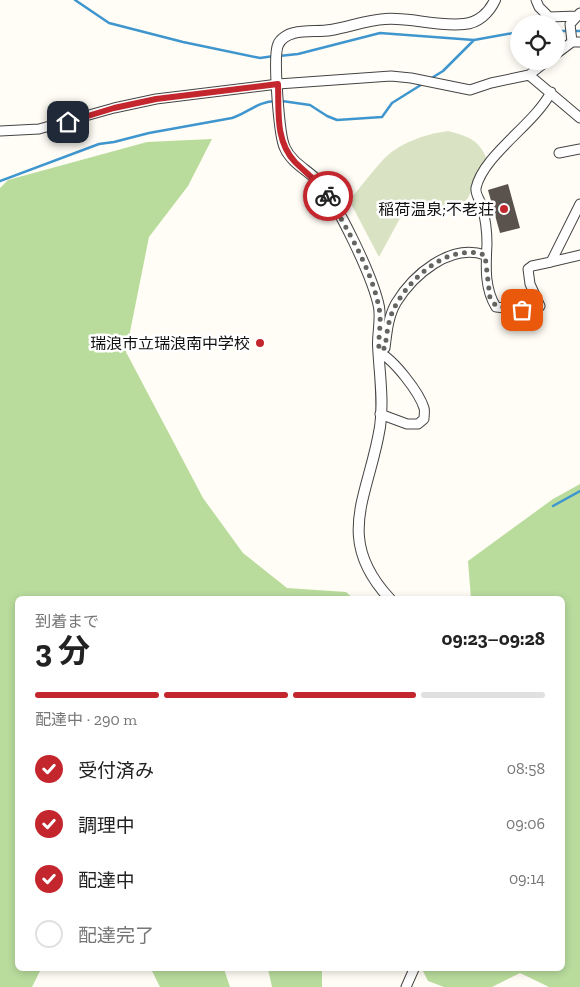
<!DOCTYPE html>
<html lang="ja">
<head>
<meta charset="utf-8">
<style>
  body { margin:0; font-family:"Zilla Slab","Noto Sans JP",serif; background:#f6f6f6; color:#222; height:100vh; display:flex; flex-direction:column; font-size:19px; white-space:nowrap }
  * { box-sizing:border-box; margin:0 }
  p { font-size:16px; color:#767676 }
  .icon { flex:none; width:28px; height:28px; fill:none; stroke:currentColor; stroke-width:2; stroke-linecap:round; stroke-linejoin:round }
  .map { position:relative; flex:1; overflow:hidden }
  .sheet { position:absolute; left:15px; top:596px; width:550px; height:375px; display:flex; flex-direction:column; background:#fff; border-radius:8px; box-shadow:0 2px 8px #0003 }
  .sheet>* { flex:none }
  .fabs { position:absolute; left:510px; top:15px; display:grid; gap:10px }
  .fabs a { display:grid; place-items:center; width:55px; height:55px; border-radius:50%; background:#fff; box-shadow:0 2px 8px #0003; font-size:25px }
  .pin { position:absolute; display:grid; place-items:center; width:42px; height:42px; color:#fff; margin:-21px; border-radius:10px; box-shadow:0 2px 8px #0006 }
  .courier { position:absolute; display:grid; place-items:center; width:50px; height:50px; margin:-25px; border:4px solid #c4262e; border-radius:50%; background:#fff; color:#222; box-shadow:0 1px 6px #0007 }
  .summary em { font-style:normal; font-weight:700 }
  .summary div { display:flex; flex-direction:column-reverse }
  .summary { display:flex; align-items:center; justify-content:space-between; height:85px; padding:0 20px }
  h1 { font-size:32px; font-weight:700; line-height:38px }
  .bar { display:grid; grid-template-columns:repeat(4,1fr); gap:8px 5px; align-content:center; height:60px; padding:0 20px }
  .bar i { height:6px; border-radius:4px; background:#e0e0e0 }
  .bar .on { background:#c4262e }
  .bar p { grid-column:span 4 }
  ol { padding:0 20px; list-style:none }
  li { display:flex; align-items:center; gap:15px; height:55px }
  li p { margin-inline-start:auto }
  li .icon { padding:5px; border-radius:50%; background:#c4262e; color:#fff; stroke-width:4 }
  li:last-child { color:#767676 }
  li i { width:28px; height:28px; border:2px solid #e0e0e0; border-radius:50% }
  .map>svg:first-child { display:block }
  .forest { fill:#b9dc9c }
  .cemetery { fill:#d9e3c4 }
  .lines { fill:none; stroke-linecap:round; stroke-linejoin:round }
  .stream { stroke:#3f96cf; stroke-width:2.5 }
  .building { fill:#5a524d }
  .minor-casing { stroke:#444; stroke-width:11 }
  .tertiary-casing { stroke:#444; stroke-width:12 }
  .minor { stroke:#fff; stroke-width:9 }
  .tertiary { stroke:#fff; stroke-width:10 }
  .done { stroke:#646461; stroke-width:5; stroke-dasharray:0 9 }
  .route { stroke:#c4262e; stroke-width:6 }
  .poi-dot { fill:#c4262e; stroke:#fff; stroke-width:2 }
  .labels { text-anchor:middle; stroke-width:5; stroke-linejoin:round; paint-order:stroke }
  .poi-label { font-size:16px; fill:#111; stroke:#fff; text-anchor:end }
</style>
</head>
<body>
<div class="map">
<svg width="580" height="987" viewBox="0 0 580 987">
  <rect width="100%" height="100%" fill="#fffdf5"/>
  <path class="forest" d="M212,139l-24,47 -39,51 -23,115 77,146 40,55 44,35 59,4 8,7h-336v370h23l-9,18h-32v-799l8,-8 139,-38z
    M580,484v503h-31l-29,-14 -28,14h-48l-16,-6 -6,-12h140v-370h-91l-3,-38 85,-62z
    M151,969h73l6,18h-70z
    M268,969h54v18h-50z"/>
  <path class="cemetery" d="M448,131c21,6 31,8 39,29l-8,13 -11,25 -8,8 -24,7 -32,-2 -25,46 -30,-57c12,-13 21,-26 33,-39 16,-18 43,-27 66,-30z"/>
  <g class="lines">
    <path class="stream" d="M75,0l34,23 74,19 77,16 14,-2
      M556,31h24
      M279,56l19,-2 82,-21 94,7 45,-8
      M430,79l13,-8 31,-31
      M282,101l28,4 17,11 10,4 45,-3 10,-14 32,-20
      M0,181l99,-37 15,-2 35,-9 83,-15c16,-5 26,-17 44,-17
      M553,506l27,-15"/>
  </g>
  <path class="building" d="M508,184l12,44 -20,5 -12,-43z"/>
  <g class="lines">
    <g class="minor-casing">
      <path id="minor" d="M536,0l3,7 10,10 29,-1
        M572,42l-2,-18 10,-11
        M556,54l16,-12h8
        M529,75l51,43
        M551,92c-16,32 -68,63 -75,96 -1,6 4,12 6,18 3,11 5,26 5,38 -1,21 -3,44 9,63l40,4 4,-5 -10,-22 -2,-15 4,-3 19,-4 29,-58
        M0,131l39,-2 75,-21 42,-9 122,-15 113,-8 20,2 59,12 21,-7 38,-8 18,-14
        M559,153l21,-4
        M551,262l29,-7
        M379,350l6,-2c2,-15 3,-31 11,-45 17,-28 54,-60 89,-48
        M380,353c14,7 39,39 44,55 1,3 0,7 0,11l-6,5h-11l-27,-10
        M406,987l8,-18"/>
    </g>
    <g class="tertiary-casing">
      <path id="tertiary" d="M390,599c-57,-61 -21,-103 -10,-172 4,-27 -1,-56 -2,-83 0,-12 3,-25 1,-37 -6,-30 -42,-105 -62,-127 -10,-10 -26,-18 -32,-32 -6,-11 -12,-92 -7,-103 2,-6 10,-11 16,-12 12,-3 25,-1 37,-3 18,-3 36,-10 54,-11 25,-2 53,8 79,5 14,-1 25,-11 31,-24"/>
    </g>
    <use href="#minor" class="minor"/>
    <use href="#tertiary" class="tertiary"/>
  </g>
  <g class="lines">
    <path class="done" d="M328,196c19,33 44,74 51,112 3,13 -1,28 0,42l6,-2c2,-15 3,-31 12,-45 16,-28 53,-60 88,-48l5,43 6,8 26,4"/>
    <path class="route" d="M68,122l46,-14 42,-9 122,-15c1,27 -3,57 17,78 12,12 24,20 33,34"/>
  </g>
  <g class="poi-dot">
    <circle cx="504" cy="209" r="5"/>
    <circle cx="260" cy="343" r="5"/>
  </g>
  <g class="labels">
    <g class="poi-label">
      <text x="494" y="215">稲荷温泉;不老荘</text>
      <text x="250" y="349">瑞浪市立瑞浪南中学校</text>
    </g>
  </g>
</svg>
<div class="fabs">
<a><svg class="icon" aria-label="locate" viewBox="0 0 24 24"><circle cx="12" cy="12" r="6"/><path d="M12 2v4M12 18v4M2 12h4M18 12h4"/></svg></a>
</div>
<div class="pin" style="left:522px;top:310px;background:#ea580c"><svg class="icon" aria-label="bag" viewBox="0 0 24 24"><path d="M5 8h14l-1 12H6zM9 8a3 3 0 0 1 6 0"/></svg></div>
<div class="pin" style="left:68px;top:122px;background:#1f2937"><svg class="icon" aria-label="home" viewBox="0 0 24 24"><path d="M3 11l9-7 9 7M6 9v11h12V9"/></svg></div>
<div class="courier" style="left:328px;top:196px"><svg class="icon" aria-label="bike" viewBox="0 0 24 24"><circle cx="6" cy="16" r="4"/><circle cx="18" cy="16" r="4"/><path d="M6 16l4-8h5l3 8M10 8l3 8H6M13 5h3"/></svg></div>
<section class="sheet">
<div class="summary"><div><h1>3 分</h1><p>到着まで</p></div><em>09:23–09:28</em></div>
<div class="bar"><i class="on"></i><i class="on"></i><i class="on"></i><i></i><p>配達中 · 290 m</p></div>
<ol>
<li><svg class="icon" aria-label="check" viewBox="0 0 24 24"><path d="M5 12l5 5 9-10"/></svg>受付済み<p>08:58</p></li>
<li><svg class="icon" aria-label="check" viewBox="0 0 24 24"><path d="M5 12l5 5 9-10"/></svg>調理中<p>09:06</p></li>
<li><svg class="icon" aria-label="check" viewBox="0 0 24 24"><path d="M5 12l5 5 9-10"/></svg>配達中<p>09:14</p></li>
<li><i></i>配達完了</li>
</ol>
</section>
</div>
</body>
</html>
